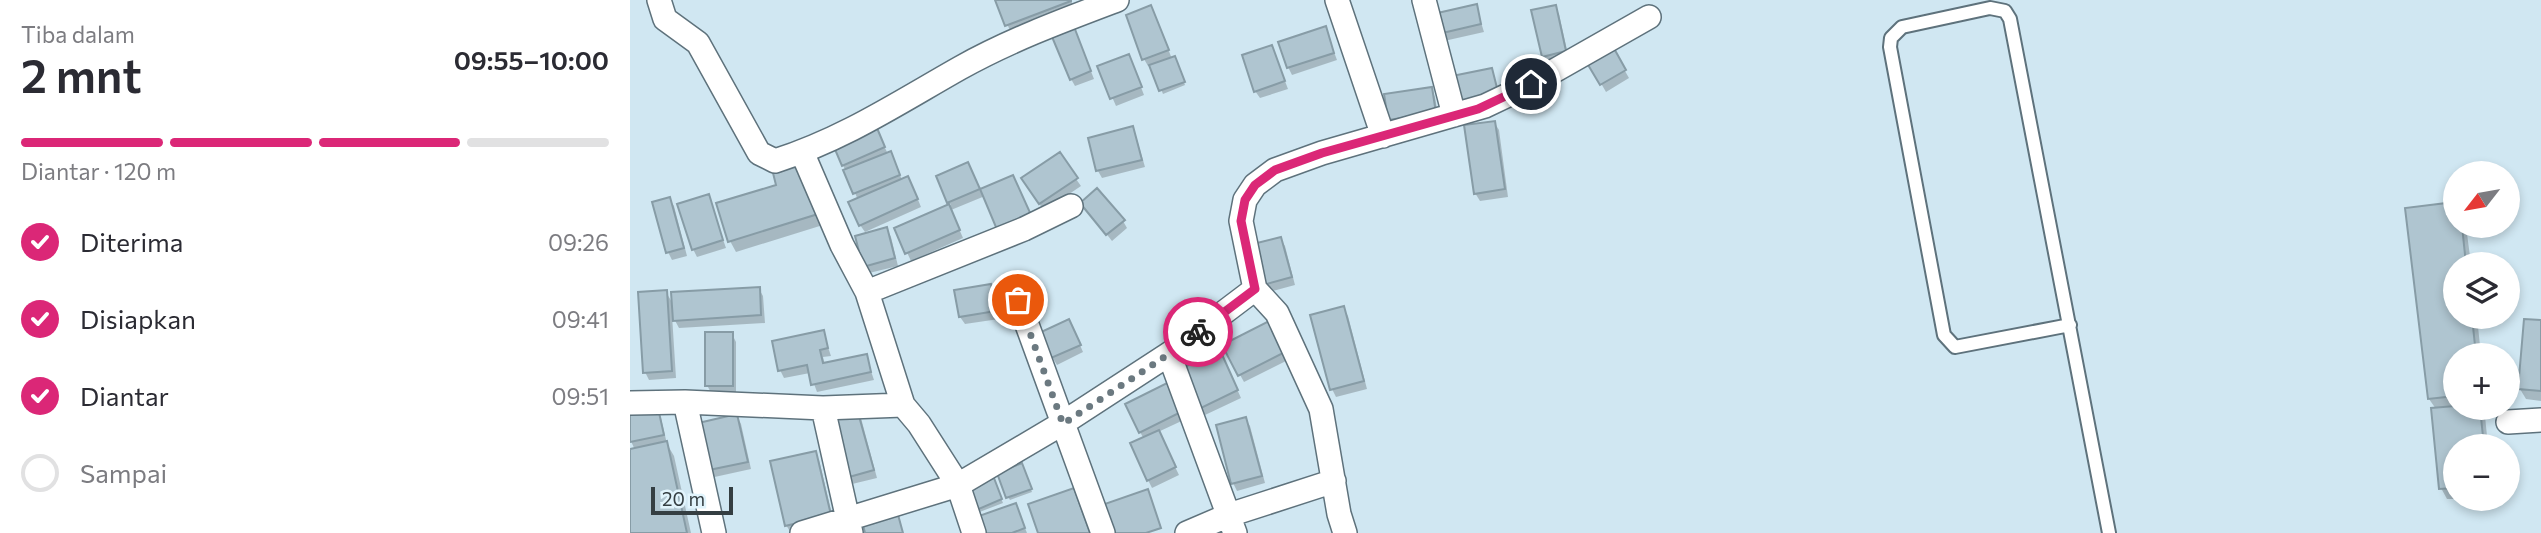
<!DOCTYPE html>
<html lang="id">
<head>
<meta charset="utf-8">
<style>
  body { margin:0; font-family:Commissioner,sans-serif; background:#f2f2f3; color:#2b2b33; height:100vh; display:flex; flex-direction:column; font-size:26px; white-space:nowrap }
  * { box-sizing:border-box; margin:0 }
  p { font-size:23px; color:#7c7c81 }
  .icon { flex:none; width:38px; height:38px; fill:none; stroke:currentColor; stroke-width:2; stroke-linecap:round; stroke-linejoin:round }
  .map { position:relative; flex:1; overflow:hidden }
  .details { display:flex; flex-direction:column; background:#fff; width:630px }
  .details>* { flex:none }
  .needle { width:46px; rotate:239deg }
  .tools { position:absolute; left:1813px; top:161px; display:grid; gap:14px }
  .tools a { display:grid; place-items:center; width:77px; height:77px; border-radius:50%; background:#fff; box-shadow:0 4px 10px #0003; font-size:35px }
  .scale { position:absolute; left:21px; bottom:18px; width:82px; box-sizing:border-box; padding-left:7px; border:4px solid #343e42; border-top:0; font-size:19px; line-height:24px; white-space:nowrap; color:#343e42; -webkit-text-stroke:5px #e1f4fc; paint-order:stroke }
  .pin { position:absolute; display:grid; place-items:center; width:60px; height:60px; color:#fff; margin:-30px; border:4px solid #fff; border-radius:50%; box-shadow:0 2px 7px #0007 }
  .courier { position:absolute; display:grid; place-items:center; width:70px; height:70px; margin:-35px; border:5px solid #db2777; border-radius:50%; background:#fff; color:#222; box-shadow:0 2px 9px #0007 }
  .head em { font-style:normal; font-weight:600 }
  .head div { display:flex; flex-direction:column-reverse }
  .head { display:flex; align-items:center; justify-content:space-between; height:119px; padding:0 21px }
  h1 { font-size:46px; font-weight:600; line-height:52px }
  .bar { display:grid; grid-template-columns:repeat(4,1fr); gap:10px 7px; align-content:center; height:84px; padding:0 21px }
  .bar i { height:9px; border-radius:5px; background:#e1e1e2 }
  .bar .current { background:#db2777 }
  .bar p { grid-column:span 4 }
  ol { padding:0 21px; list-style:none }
  li { display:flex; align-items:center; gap:21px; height:77px }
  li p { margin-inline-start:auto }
  li .icon { padding:7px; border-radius:50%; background:#db2777; color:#fff; stroke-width:4 }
  li:last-child { color:#7c7c81 }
  li i { width:38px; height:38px; border:4px solid #e1e1e2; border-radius:50% }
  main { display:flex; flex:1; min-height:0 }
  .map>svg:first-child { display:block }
  .shadow { fill:#0003 }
  .building { fill:#afc5d0; stroke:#879ca6; stroke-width:2 }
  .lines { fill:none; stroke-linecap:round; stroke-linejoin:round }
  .service-casing { stroke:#5e727c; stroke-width:16 }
  .minor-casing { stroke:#5e727c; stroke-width:26 }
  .service { stroke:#fff; stroke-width:12 }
  .minor { stroke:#fff; stroke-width:23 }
  .done { stroke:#6b7980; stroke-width:7; stroke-dasharray:0 12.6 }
  .route { stroke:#db2777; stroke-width:9 }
</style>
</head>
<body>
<main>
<section class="details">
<div class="head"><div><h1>2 mnt</h1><p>Tiba dalam</p></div><em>09:55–10:00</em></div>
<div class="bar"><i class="current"></i><i class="current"></i><i class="current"></i><i></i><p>Diantar · 120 m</p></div>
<ol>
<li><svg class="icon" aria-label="check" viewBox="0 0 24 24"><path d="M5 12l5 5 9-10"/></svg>Diterima<p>09:26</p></li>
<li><svg class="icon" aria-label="check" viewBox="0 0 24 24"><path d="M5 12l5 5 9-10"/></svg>Disiapkan<p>09:41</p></li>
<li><svg class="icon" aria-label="check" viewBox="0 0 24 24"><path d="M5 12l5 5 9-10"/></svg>Diantar<p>09:51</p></li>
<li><i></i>Sampai</li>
</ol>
</section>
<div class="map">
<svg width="1911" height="533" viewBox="0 0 1911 533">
  <rect width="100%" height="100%" fill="#d0e7f2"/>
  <path class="shadow" d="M367,0h74l3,8 -63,25z
    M846,6l8,26 -40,9 -5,-8z
    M925,7l4,7 10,45 -21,4 -4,-7z
    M525,15l17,44 4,2 9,24 -22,9 -12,-29 -3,1 -4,-7z
    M695,28l12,32 -45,15 -4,-8z
    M446,33l18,46 -19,7 -4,-7z
    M980,45l19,33 -23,14 -19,-33z
    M642,47l16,42 -28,9 -5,-7z
    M502,64l12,31 -28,11 -17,-39z
    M801,89l4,8 4,24 -45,6 -4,-8z
    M864,122l5,8 9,67 -28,4 -5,-8z
    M502,128l4,8 9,31 -43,11 -4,-7 -8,-32z
    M250,138l8,16 6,6 8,20 10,5 9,22 -56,25 -5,-7 -2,-25 -15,-35z
    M170,162l23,63 -87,27 -6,-11z
    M341,172l9,19 33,-14 -28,19 -34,14 12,28 -52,23 -15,-32 55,-24 -2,-3z
    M446,179l5,7 -37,25 -16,-25z
    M78,196l18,52 -29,9 -4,-8z
    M39,199l5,7 13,50 -15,4 -4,-8z
    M452,203l41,18 4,7 -15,13z
    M1825,204v22h11l5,38h-16v53h22l4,38h-26v53h25l5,8 3,30h-33v53h-8l-6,-11 -5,-79 -7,-10 -22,-190z
    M257,229l4,8 7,29 -29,7 -4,-7z
    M650,239l5,7 10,39 -30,8 -14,-47z
    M360,286l4,8 5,25 -34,5 -5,-7 -4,-25z
    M129,289l4,7 2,27 -86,5 -7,-13 4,63 -27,2 -4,-8 21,-80 7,12z
    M713,308l5,8 19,73 -31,8 -4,-8z
    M641,322l19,37 -46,23 -20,-36z
    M1911,322v79l-15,-2 -6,-10z
    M443,329l10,23 -26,13 -5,-8z
    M193,332l8,24 -8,1 2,8 41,-9 8,24 -57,12 -7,-19 -26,5 -4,-8z
    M102,334l4,8v51h-25l-4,-8z
    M594,360l17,38 -36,17 -4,-7z
    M540,384l18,34 -30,14 21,43 -27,13 -4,-8 -4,-41 -4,-7z
    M27,410l4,8 6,26 7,12 17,77h-61v-82l5,-1 -5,-11v-23z
    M226,411l5,7 16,60 -29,7z
    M107,416l4,8 10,45 -41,9 -4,-8z
    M615,419l5,7 15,57 -28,8 -4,-8z
    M185,453l4,7 15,63 -43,10 -5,-8z
    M393,469l9,23 -22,8 -2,-3z
    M365,484l8,19 -26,10 -2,-3z
    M386,505l11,28h-44z"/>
  <path class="building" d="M365,0h76v1l-66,25z
    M847,4l4,20 -43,10 -5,-20z
    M521,5l18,45 -27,10 -16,-45z
    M926,5l10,46 -24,6 -11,-47z
    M443,24l18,47 -21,9 -20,-48z
    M696,26l8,27 -47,15 -9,-26z
    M981,43l15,27 -26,15 -16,-27z
    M642,45l13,36 -31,11 -12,-37z
    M499,54l13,33 -32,12 -13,-33z
    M545,56l10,26 -26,9 -10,-26z
    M862,68l7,28 -40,9 -7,-29z
    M802,87l4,26 -48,7 -4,-26z
    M865,121l10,68 -31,5 -10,-69z
    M503,126l9,34 -46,11 -8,-33z
    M247,128l8,19 -43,19 -8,-19z
    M261,151l9,24 -47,19 -10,-24z
    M430,152l18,26 -39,26 -18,-26z
    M171,160l17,54 -90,28 -12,-39 60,-18 -4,-16z
    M338,162l12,27 -33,14 -11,-27z
    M383,175l19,42 -34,15 -18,-43z
    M278,176l10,23 -59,27 -11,-24z
    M467,188l28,32 -19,15 -26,-32z
    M79,194l14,46 -31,10 -15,-46z
    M40,197l14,51 -18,5 -14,-51z
    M1825,202v24h7l4,38h-11v53h17l4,38h-21v41l-27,3 -23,-191z
    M319,204l11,26 -55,24 -11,-26z
    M257,227l8,31 -32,9 -8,-31z
    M651,237l11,40 -33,9 -10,-41z
    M361,284l5,27 -37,6 -5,-27z
    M130,287l1,28 -88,6 -2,-29z
    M37,290l5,81 -29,2 -5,-81z
    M714,306l20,75 -34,9 -20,-75z
    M439,319l12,26 -30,13 -12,-25z
    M1894,319l17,1v71l-23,-2z
    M641,320l16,31 -49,25 -16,-31z
    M194,330l4,18 -8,2 3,13 44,-9 4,18 -60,13 -4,-20 -29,6 -6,-30z
    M75,332h28v54h-28z
    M590,350l18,40 -39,19 -19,-40z
    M541,381l14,29 -46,23 -14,-29z
    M1825,406v2h25l4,38h-29v42l-16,1 -8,-81z
    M28,408l6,27 -34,7v-28z
    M227,409l17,61 -32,9 -17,-62z
    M107,414l11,48 -44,9 -10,-47z
    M616,417l16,59 -31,8 -15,-59z
    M529,430l17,37 -29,14 -17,-38z
    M37,441l20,92h-57v-84z
    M186,451l15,64 -46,11 -15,-65z
    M392,463l10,26 -26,9 -9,-25z
    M364,478l8,21 -28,12 -9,-22z
    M444,488l16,45h-52l-10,-29z
    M518,489l13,39 -15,5h-41l-9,-26z
    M386,503l9,25 -13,5h-31l-5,-16z
    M267,511l6,22h-38l-3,-12z"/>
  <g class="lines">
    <g class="service-casing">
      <path id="service" d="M1440,325l-115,22 -11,-12 -54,-288 1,-9 11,-11 88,-19 15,3 5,8 99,514"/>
    </g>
    <g class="minor-casing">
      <path id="minor" d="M29,0l6,19 33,24 61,110 16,8c69,-22 123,-58 185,-93 50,-28 104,-48 157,-68
        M707,0l46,136
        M794,0l30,115
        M172,152l40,93 25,47 36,113 16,19 39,61 16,48
        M237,292l157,-63 47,-23
        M388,300l85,233
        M539,354l66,179
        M55,402l29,131
        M0,403l55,-1 138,6 80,-3
        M193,408l28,125
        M1878,422l33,-2
        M172,533l156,-48 105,-62 106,-69 86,-65
        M557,533l42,-18 105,-34
        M715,533l-6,-19 -18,-105 -44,-96 -22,-24 -14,-68 4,-21 10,-15 20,-15 47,-17 163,-47 46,-22 118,-67"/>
    </g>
    <use href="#service" class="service"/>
    <use href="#minor" class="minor"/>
  </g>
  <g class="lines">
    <path class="done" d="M388,300l45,124 106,-70 29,-22"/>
    <path class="route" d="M568,332l57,-43 -14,-68 4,-21 10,-15 20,-15 47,-17 156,-44 53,-25"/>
  </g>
</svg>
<div class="tools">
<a><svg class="needle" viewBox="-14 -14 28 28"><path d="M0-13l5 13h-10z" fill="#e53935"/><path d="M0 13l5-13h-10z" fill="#7c7c81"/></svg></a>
<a><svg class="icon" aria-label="layers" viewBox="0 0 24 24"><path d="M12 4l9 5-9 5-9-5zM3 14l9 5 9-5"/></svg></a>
<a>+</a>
<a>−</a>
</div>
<div class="scale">20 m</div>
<div class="pin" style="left:388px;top:300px;background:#ea580c"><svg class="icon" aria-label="bag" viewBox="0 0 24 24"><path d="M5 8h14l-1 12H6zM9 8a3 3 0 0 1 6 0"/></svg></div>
<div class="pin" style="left:901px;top:84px;background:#1f2937"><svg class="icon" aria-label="home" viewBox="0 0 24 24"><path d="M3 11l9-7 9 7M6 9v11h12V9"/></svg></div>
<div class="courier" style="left:568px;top:332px"><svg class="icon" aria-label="bike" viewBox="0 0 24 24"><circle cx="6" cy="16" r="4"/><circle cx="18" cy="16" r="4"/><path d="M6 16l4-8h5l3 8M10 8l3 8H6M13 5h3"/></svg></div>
</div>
</main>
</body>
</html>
